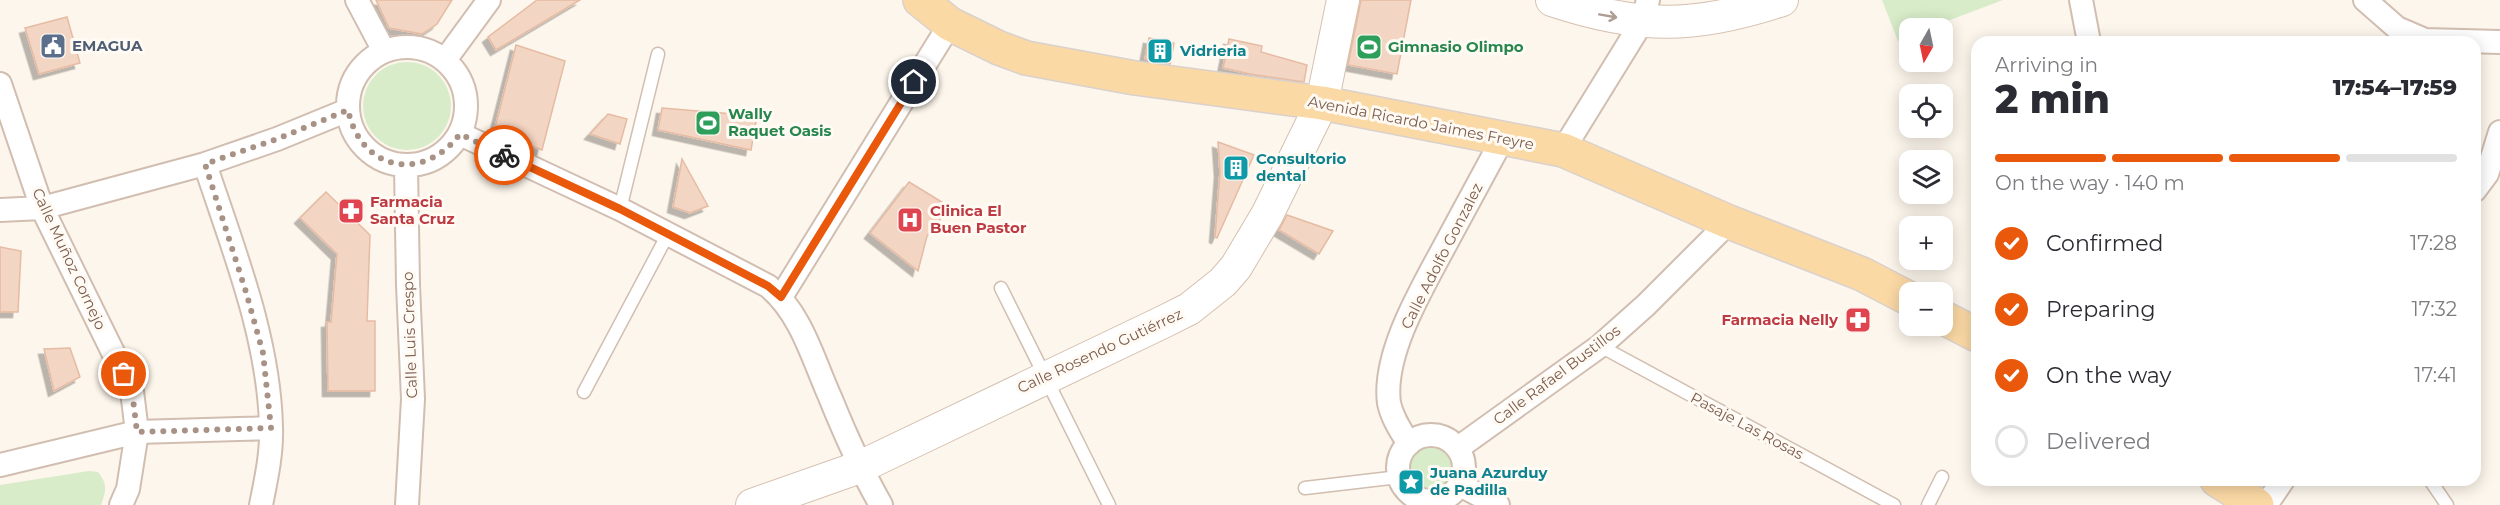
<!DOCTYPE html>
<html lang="en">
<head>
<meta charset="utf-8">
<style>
  body { margin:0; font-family:Montserrat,sans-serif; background:#f7f7f7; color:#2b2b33; height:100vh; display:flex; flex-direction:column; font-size:22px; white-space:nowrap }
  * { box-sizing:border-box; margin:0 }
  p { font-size:20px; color:#7c7c81 }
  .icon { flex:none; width:33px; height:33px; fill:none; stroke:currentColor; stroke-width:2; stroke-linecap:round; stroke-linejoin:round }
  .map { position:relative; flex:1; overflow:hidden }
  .drawer { position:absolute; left:1971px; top:36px; width:510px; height:450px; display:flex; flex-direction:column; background:#fff; border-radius:18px; box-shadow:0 3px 15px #0003 }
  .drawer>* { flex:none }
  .needle { width:39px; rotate:189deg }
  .buttons { position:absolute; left:1899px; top:18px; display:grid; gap:12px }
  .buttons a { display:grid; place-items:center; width:54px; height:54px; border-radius:12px; background:#fff; box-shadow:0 3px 15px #0003; font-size:30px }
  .pin { position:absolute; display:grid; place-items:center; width:51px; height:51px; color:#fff; margin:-26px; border:3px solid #fff; border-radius:50%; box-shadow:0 2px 6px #0007 }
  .courier { position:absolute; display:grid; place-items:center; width:60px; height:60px; margin:-30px; border:4px solid #ea580c; border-radius:50%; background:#fff; color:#222; box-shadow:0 2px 8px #0007 }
  .summary em { font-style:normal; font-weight:800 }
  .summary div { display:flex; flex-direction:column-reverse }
  .summary { display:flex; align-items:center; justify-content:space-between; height:102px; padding:0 24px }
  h1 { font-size:39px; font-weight:800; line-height:45px }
  .bar { display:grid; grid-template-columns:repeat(4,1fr); gap:9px 6px; align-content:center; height:72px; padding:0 24px }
  .bar i { height:8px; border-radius:4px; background:#e1e1e2 }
  .bar .active { background:#ea580c }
  .bar p { grid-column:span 4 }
  ol { padding:0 24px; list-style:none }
  li { display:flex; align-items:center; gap:18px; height:66px }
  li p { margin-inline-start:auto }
  li .icon { padding:6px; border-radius:50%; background:#ea580c; color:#fff; stroke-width:4 }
  li:last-child { color:#7c7c81 }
  li i { width:33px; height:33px; border:3px solid #e1e1e2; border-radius:50% }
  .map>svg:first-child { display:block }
  .green { fill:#d8ecc9 }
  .building { fill:#f3d5c3; stroke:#e6bba3; stroke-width:1.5; filter:url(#shadow) }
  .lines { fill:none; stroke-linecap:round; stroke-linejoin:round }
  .lane-casing { stroke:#d1beb0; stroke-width:15 }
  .street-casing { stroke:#d1beb0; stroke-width:26 }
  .secondary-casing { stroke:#d6c0b0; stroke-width:34 }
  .primary-casing { stroke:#dad1cd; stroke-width:36 }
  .lane { stroke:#fff; stroke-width:12 }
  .street { stroke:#fff; stroke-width:22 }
  .secondary { stroke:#fff; stroke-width:32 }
  .primary { stroke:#fbd9a5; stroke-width:33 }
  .oneway { stroke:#af9d94 }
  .done { stroke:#a89285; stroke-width:6; stroke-dasharray:0 10.8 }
  .route { stroke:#ea580c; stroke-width:8 }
  .labels { text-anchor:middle; stroke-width:6; stroke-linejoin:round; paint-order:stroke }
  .service-label { font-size:15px; font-weight:bold; fill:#4e5e75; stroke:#fffaf3; text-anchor:start }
  .leisure-label { font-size:15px; font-weight:bold; fill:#27864d; stroke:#fffaf3; text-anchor:start }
  .culture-label { font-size:15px; font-weight:bold; fill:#0d838f; stroke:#fffaf3; text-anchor:start }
  .street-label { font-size:15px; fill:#7a5c4d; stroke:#fffaf3 }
  .health-label { font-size:15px; font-weight:bold; fill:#be3a42; stroke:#fffaf3; text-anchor:start }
</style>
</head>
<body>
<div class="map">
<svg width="2500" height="505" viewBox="0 0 2500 505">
  <defs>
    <filter id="shadow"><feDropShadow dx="-5.5" dy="5.5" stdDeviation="0" flood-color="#0004"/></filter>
  </defs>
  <rect width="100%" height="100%" fill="#fdf6ec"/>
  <path class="green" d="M1882,0h121l-74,28h-19l-1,8 -11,5z
    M363 106a44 44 0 1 1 88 0a44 44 0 1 1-88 0Z
    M1407 467a25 25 0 1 1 50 0a25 25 0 1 1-50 0Z
    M89,471l9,1c10,12 8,19 3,33h-101v-20z"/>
  <path class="building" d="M376,0h76l-15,24 -15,10 -33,-6z
    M537,0h43l-84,50 -8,-13z
    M1361,0h50l-14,74 -49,-9z
    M67,17l13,46 -41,11 -14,-46z
    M1149,38l25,5 -4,21 -25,-5z
    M1229,39l33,7 -1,6 46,13 -3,17 -54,-8 -27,-6z
    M516,45l49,16 -23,89 -48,-18z
    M662,108l95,8 -6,34 -93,-20z
    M608,114l19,5 -7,25 -30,-10z
    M1218,142l36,13 -37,83 -2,-1 5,-65z
    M682,159l26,47 -18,7 -17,-6z
    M909,182l41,25 -23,29 -9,35 -48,-38z
    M326,192l44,43 -3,86h8v70h-47l-1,-69h4l6,-68 -37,-36z
    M1287,215l46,16 -14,23 -40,-24z
    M0,247l21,4 -3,61h-18z
    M70,348l10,29 -26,14 -10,-42z"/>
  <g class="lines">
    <g class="lane-casing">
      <path id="lane" d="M620,209l38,-155
        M1001,288l108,217
        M1600,346l294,159
        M584,392l84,-158
        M2430,480l17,25
        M1305,488l94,-11
        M1928,505l14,-28"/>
    </g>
    <g class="street-casing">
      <path id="street" d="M357,0l27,51
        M2081,0l8,42
        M2365,0l32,28 28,12 75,2
        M348 106a59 59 0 1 1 118 0a59 59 0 1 1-118 0Z
        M445,60l44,-60
        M0,84l42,124 90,183 5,41 -9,57 -7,16
        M460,134l160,75 148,77c33,27 45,73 62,111 15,37 31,73 51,108
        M1563,150l79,-128 6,-22
        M205,164c28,85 64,173 66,263 1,26 -5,53 -10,78
        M406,165l2,120 5,114 -6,106
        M2475,190l12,-16 13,-42
        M0,210l42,-2 163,-44 72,-25 71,-29
        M781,297l169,-273
        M1398 468a33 33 0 1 1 66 0a33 33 0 1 1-66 0Z
        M1409,444c-8,-13 -17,-26 -20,-41 -7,-52 38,-123 61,-167 18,-33 35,-65 53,-98
        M1458,448l142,-102 46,-41 83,-83
        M0,465l137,-33 134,-4
        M1460,485l38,20
        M2266,505l17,-25"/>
    </g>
    <g class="secondary-casing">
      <path id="secondary" d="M1552,0c87,29 143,29 230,0
        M752,505l108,-38 303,-145 26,-13 34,-27 13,-15 31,-52 55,-112 21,-103"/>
    </g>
    <g class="primary-casing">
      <path id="primary" d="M920,0l30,24 49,24 27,10 109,20 187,25 241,47 166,72 133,52 48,25
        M1942,317l35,18
        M2217,480l40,25"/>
    </g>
    <use href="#lane" class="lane"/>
    <use href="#street" class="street"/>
    <use href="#secondary" class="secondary"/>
    <use href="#primary" class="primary"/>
  </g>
  <defs><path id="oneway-shaft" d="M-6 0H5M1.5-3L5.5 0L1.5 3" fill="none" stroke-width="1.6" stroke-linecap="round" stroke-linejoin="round" transform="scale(1.5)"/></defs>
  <use class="oneway" href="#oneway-shaft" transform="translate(1608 16) rotate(10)"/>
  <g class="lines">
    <path class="done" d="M124,374l8,17 5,41 134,-4 -8,-75 -17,-61 -41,-128 72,-25 71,-29c13,61 75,73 112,24l44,21"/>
    <path class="route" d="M504,155l116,54 148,77 13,11 133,-215"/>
  </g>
  <defs>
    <g id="civic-square" transform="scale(1.35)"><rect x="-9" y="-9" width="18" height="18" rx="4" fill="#5c6f8a" stroke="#fffaf3"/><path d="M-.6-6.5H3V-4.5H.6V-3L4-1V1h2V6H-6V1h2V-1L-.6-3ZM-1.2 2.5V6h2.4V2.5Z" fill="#fff"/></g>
    <g id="stadium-square" transform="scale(1.35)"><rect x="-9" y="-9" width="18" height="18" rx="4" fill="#2e9e5b" stroke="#fffaf3"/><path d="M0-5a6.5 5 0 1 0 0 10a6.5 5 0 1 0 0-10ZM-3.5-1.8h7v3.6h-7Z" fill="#fff"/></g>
    <g id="building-square" transform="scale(1.35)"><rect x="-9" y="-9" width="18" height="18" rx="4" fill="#0f9aa8" stroke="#fffaf3"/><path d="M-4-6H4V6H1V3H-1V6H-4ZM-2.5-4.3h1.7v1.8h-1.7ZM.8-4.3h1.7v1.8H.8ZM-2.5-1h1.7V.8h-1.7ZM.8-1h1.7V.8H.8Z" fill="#fff"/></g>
    <g id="pharmacy-square" transform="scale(1.35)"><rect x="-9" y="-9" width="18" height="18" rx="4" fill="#e0444e" stroke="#fffaf3"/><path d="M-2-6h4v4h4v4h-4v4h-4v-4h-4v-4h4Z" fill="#fff"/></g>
    <g id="hospital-square" transform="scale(1.35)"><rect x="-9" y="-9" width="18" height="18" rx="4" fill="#e0444e" stroke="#fffaf3"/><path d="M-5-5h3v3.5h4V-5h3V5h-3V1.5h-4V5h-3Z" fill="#fff"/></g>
    <g id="sight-square" transform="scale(1.35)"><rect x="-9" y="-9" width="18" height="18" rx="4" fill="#0f9aa8" stroke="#fffaf3"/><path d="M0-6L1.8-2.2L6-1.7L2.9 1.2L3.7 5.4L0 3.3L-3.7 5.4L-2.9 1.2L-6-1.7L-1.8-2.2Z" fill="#fff"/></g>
  </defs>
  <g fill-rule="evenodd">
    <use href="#civic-square" x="53" y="46"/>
    <use href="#stadium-square" x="1369" y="47"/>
    <use href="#building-square" x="1160" y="51"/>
    <use href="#stadium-square" x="708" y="123"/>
    <use href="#building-square" x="1236" y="168"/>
    <use href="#pharmacy-square" x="351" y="211"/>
    <use href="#hospital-square" x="910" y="220"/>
    <use href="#pharmacy-square" x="1858" y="320"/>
    <use href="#sight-square" x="1411" y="482"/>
  </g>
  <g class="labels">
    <g class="service-label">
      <text x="72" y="51">EMAGUA</text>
    </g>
    <g class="leisure-label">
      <text x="1388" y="52">Gimnasio Olimpo</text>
      <text x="728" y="119">Wally<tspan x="728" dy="17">Raquet Oasis</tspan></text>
    </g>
    <g class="culture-label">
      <text x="1180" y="56">Vidrieria</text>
      <text x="1256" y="164">Consultorio<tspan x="1256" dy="17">dental</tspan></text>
      <text x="1430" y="478">Juana Azurduy<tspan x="1430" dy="17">de Padilla</tspan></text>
    </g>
    <g class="street-label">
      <text transform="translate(1421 123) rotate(11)" y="5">Avenida Ricardo Jaimes Freyre</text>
      <text transform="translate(1442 256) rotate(-63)" y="5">Calle Adolfo Gonzalez</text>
      <text transform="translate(69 259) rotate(65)" y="5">Calle Muñoz Cornejo</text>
      <text transform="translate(410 335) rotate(-92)" y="5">Calle Luis Crespo</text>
      <text transform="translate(1100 351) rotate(-25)" y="5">Calle Rosendo Gutiérrez</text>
      <text transform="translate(1557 375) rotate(-37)" y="5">Calle Rafael Bustillos</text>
      <text transform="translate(1747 426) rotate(28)" y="5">Pasaje Las Rosas</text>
    </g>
    <g class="health-label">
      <text x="370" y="207">Farmacia<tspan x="370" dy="17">Santa Cruz</tspan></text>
      <text x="930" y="216">Clinica El<tspan x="930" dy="17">Buen Pastor</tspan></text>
      <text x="1838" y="325" text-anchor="end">Farmacia Nelly</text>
    </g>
  </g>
</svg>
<div class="buttons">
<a><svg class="needle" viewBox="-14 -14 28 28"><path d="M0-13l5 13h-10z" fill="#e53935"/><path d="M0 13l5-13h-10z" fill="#7c7c81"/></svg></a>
<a><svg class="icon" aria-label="locate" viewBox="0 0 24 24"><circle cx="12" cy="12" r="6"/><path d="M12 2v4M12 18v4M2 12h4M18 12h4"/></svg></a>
<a><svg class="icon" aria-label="layers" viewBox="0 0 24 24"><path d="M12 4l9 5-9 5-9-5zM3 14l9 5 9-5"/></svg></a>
<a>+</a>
<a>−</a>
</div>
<div class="pin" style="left:124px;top:374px;background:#ea580c"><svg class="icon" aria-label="bag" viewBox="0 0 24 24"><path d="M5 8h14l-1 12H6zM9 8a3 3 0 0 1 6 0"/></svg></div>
<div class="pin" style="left:914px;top:82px;background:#1f2937"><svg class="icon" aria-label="home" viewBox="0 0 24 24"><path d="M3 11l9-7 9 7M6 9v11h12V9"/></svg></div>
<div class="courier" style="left:504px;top:155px"><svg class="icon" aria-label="bike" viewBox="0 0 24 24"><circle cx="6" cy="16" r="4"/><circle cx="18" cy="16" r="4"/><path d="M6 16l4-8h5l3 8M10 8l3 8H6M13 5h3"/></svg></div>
<section class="drawer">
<div class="summary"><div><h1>2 min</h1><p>Arriving in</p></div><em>17:54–17:59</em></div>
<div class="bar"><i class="active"></i><i class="active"></i><i class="active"></i><i></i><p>On the way · 140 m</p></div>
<ol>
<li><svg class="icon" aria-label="check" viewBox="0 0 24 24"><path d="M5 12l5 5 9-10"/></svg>Confirmed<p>17:28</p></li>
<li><svg class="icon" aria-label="check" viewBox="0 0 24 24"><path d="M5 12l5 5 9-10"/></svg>Preparing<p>17:32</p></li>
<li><svg class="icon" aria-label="check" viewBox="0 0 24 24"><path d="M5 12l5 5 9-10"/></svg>On the way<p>17:41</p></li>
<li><i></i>Delivered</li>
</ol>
</section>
</div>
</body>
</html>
